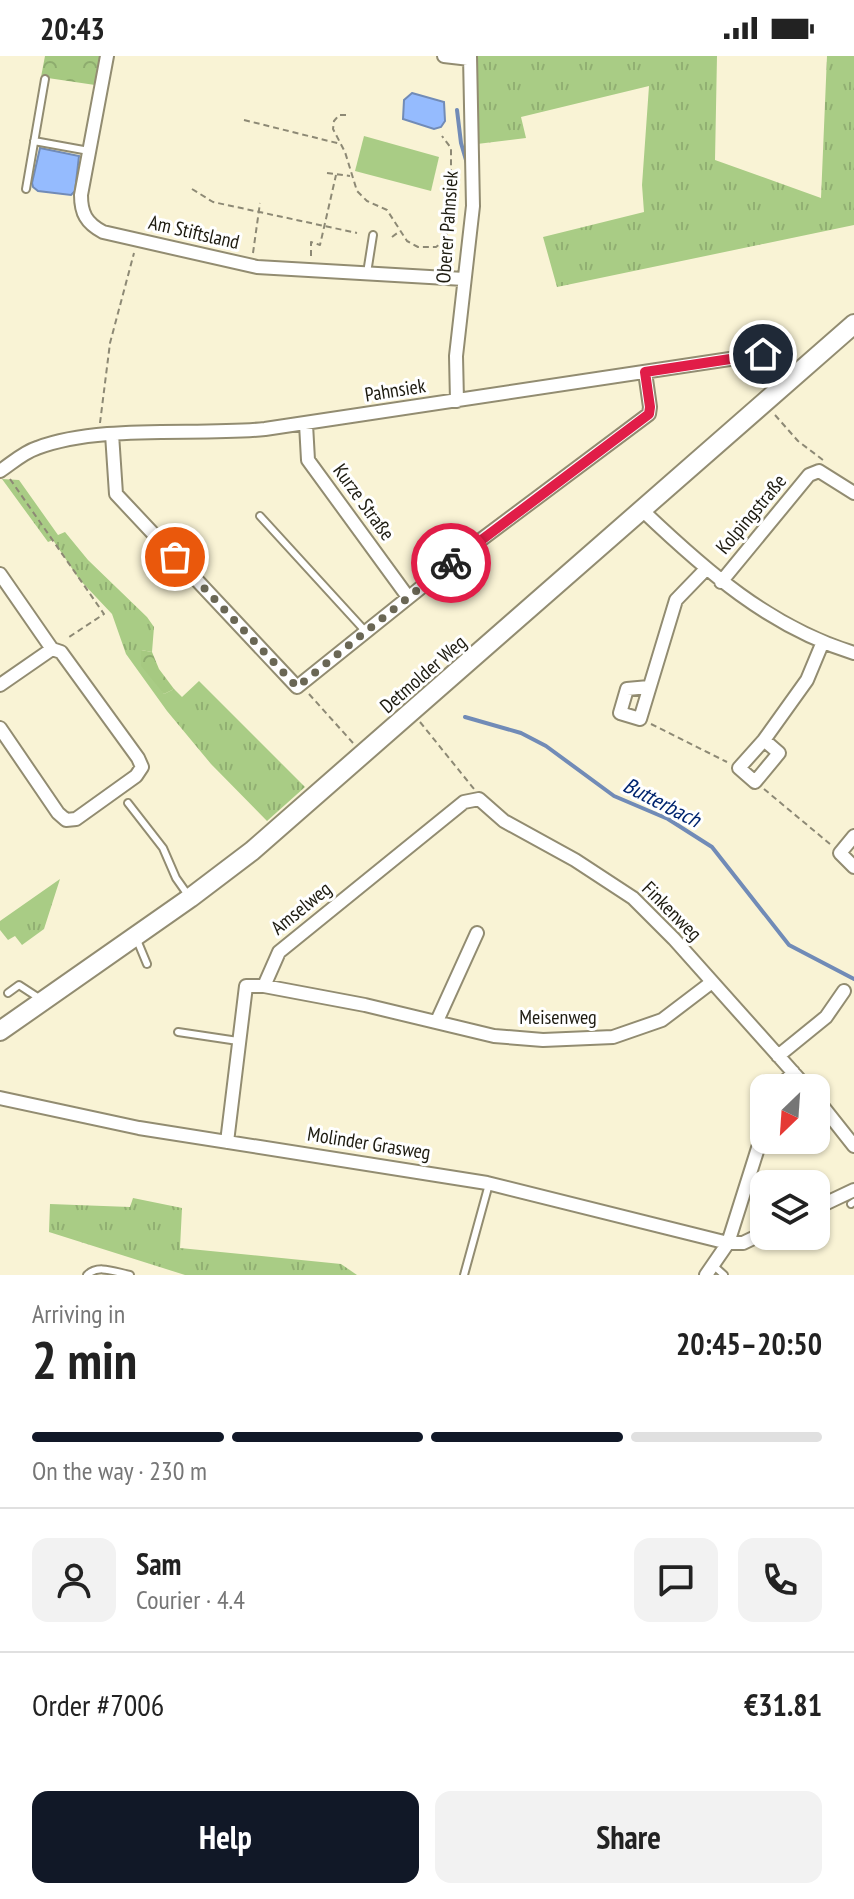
<!DOCTYPE html>
<html lang="en">
<head>
<meta charset="utf-8">
<style>
  body { margin:0; font-family:"PT Sans Narrow",sans-serif; background:#f2f2f2; color:#222; height:100vh; display:flex; flex-direction:column; font-size:30px; white-space:nowrap }
  * { box-sizing:border-box; margin:0 }
  p { font-size:26px; color:#767676 }
  .icon { flex:none; width:44px; height:44px; fill:none; stroke:currentColor; stroke-width:2; stroke-linecap:round; stroke-linejoin:round }
  .map { position:relative; height:1219px; overflow:hidden }
  .details { display:flex; flex-direction:column; background:#fff; flex:1 }
  .details>* { flex:none }
  .needle { width:52px; rotate:205deg }
  .tools { position:absolute; left:750px; top:1018px; display:grid; gap:16px }
  .tools a { display:grid; place-items:center; width:80px; height:80px; border-radius:16px; background:#fff; box-shadow:0 2px 6px #0004; font-size:40px }
  .pin { position:absolute; display:grid; place-items:center; width:68px; height:68px; color:#fff; margin:-34px; border:4px solid #fff; border-radius:50%; box-shadow:0 2px 8px #0007 }
  .courier { position:absolute; display:grid; place-items:center; width:80px; height:80px; margin:-40px; border:6px solid #e11d48; border-radius:50%; background:#fff; color:#222; box-shadow:0 2px 10px #0007 }
  .overview em { font-style:normal; font-weight:700 }
  .overview div { display:flex; flex-direction:column-reverse }
  .overview { display:flex; align-items:center; justify-content:space-between; height:136px; padding:0 32px }
  h1 { font-size:52px; font-weight:700; line-height:60px }
  .bar { display:grid; grid-template-columns:repeat(4,1fr); gap:12px 8px; align-content:center; height:96px; padding:0 32px }
  .bar i { height:10px; border-radius:6px; background:#e0e0e0 }
  .bar .on { background:#111827 }
  .bar p { grid-column:span 4 }
  .line { display:flex; align-items:center; gap:20px; padding:0 32px; border-top:2px solid #e0e0e0 }
  .line div { flex:1 }
  .round { display:grid; place-items:center; flex:none; width:84px; height:84px; border-radius:16px; background:#f2f2f2 }
  .primary-button { display:flex; gap:16px; margin-top:auto; padding:16px 32px }
  .primary-button a { flex:1; height:92px; border-radius:16px; background:#111827; color:#fff; font-size:32px; font-weight:700; line-height:92px; text-align:center }
  .primary-button a+a { background:#f2f2f2; color:#222 }
  .status { display:flex; justify-content:space-between; align-items:center; height:56px; padding:0 40px; background:#fff; direction:ltr }
  .status svg { height:22px; fill:currentColor }
  .map>svg:first-child { display:block }
  .grass { fill:url(#grass-tufts) }
  .forest { fill:url(#forest-crowns) }
  .garden { fill:#a9cc85 }
  .water { fill:#95bbfe; stroke:#718bb7; stroke-width:2 }
  .lines { fill:none; stroke-linecap:round; stroke-linejoin:round }
  .stream { stroke:#718bb7; stroke-width:4 }
  .lane-casing { stroke:#928c71; stroke-width:10 }
  .street-casing { stroke:#928c71; stroke-width:16 }
  .secondary-casing { stroke:#928c71; stroke-width:22 }
  .path { stroke:#8d8975; stroke-width:2; stroke-dasharray:6 4; stroke-linecap:butt }
  .lane { stroke:#fff; stroke-width:6 }
  .street { stroke:#fff; stroke-width:12 }
  .secondary { stroke:#fff; stroke-width:18 }
  .done { stroke:#6a6755; stroke-width:8; stroke-dasharray:0 14.4 }
  .route { stroke:#e11d48; stroke-width:10 }
  .labels { text-anchor:middle; stroke-width:6; stroke-linejoin:round; paint-order:stroke }
  .street-label { font-size:20px; fill:#1d1b10; stroke:#fff }
  .water-label { font-size:22px; font-style:italic; fill:#00256f; stroke:#fff }
</style>
</head>
<body>
<div class="status"><b>20:43</b><svg viewBox="0 0 49 12"><path d="M0 12V9h3v3zM5 12V6h3v6zM10 12V3h3v9zM15 12V0h3v12zM26 1h20v11H26zM47 4h2v5h-2z"/></svg></div>
<div class="map">
<svg width="854" height="1219" viewBox="0 0 854 1219">
  <defs>
    <pattern id="grass-tufts" width="24" height="20" patternUnits="userSpaceOnUse" patternTransform="scale(2)"><rect width="24" height="20" fill="#a9cc85"/><path d="M3 7l-1-3M5 7V3M7 7l1-3M15 17l-1-3M17 17v-4M19 17l1-3" fill="none" stroke="#91af72"/></pattern>
    <pattern id="forest-crowns" width="20" height="18" patternUnits="userSpaceOnUse" patternTransform="scale(2)"><rect width="20" height="18" fill="#a6c981"/><path d="M2 6a3 3 0 1 1 6 0M12 15a3 3 0 1 1 6 0" fill="none" stroke="#8eac6e"/></pattern>
  </defs>
  <rect width="100%" height="100%" fill="#f9f3d5"/>
  <path class="grass" d="M475,0h242l-2,104 106,38 6,-142h27v169l-297,62 -14,-50 101,-25 -2,-27 7,-99 -128,31 5,21 -49,6z
    M2,423l17,1 39,55 7,-3 23,28 59,57 7,10 -2,25 -11,-2 23,44 10,-5 8,8 17,-16 106,106 -38,34 -56,-57 -44,-53 -41,-57 -14,-40 -33,-35 -26,-39 -5,2z
    M60,823l-16,50 -22,16 -7,-9 -7,4 -8,-10v-9z
    M133,1142l49,10 -2,40 161,16 16,11h-172l-136,-43 1,-28 80,3z"/>
  <path class="forest" d="M45,0h56l-6,29 -54,-8z
    M141,594l11,2 7,17 15,20 -10,5 -23,-28z"/>
  <path class="garden" d="M364,80l75,21 -8,34 -76,-20z"/>
  <path class="water" d="M412,37l32,9 1,19 -4,6 -7,2 -31,-10 1,-19z
    M40,92l39,8 -4,35 -4,4 -33,-4 -5,-4 -1,-4z"/>
  <g class="lines">
    <path class="stream" d="M457,54l4,33 7,24
      M465,661l56,16 25,13 68,50 54,23 44,28 77,98 65,34"/>
    <g class="lane-casing">
      <path id="lane" d="M34,85l55,10
        M26,133l19,-110
        M367,217l6,-38
        M260,460l107,117
        M128,747l35,45 13,30 12,17
        M137,884l10,24
        M8,937l11,-8 23,15
        M178,976l60,9
        M851,1148l3,-2
        M714,1210l10,9
        M87,1219c11,-11 28,-3 43,0
        M464,1219l25,-91"/>
    </g>
    <g class="street-casing">
      <path id="street" d="M107,0l-26,139c0,18 5,28 22,37l154,35 207,12
        M444,0l26,3
        M457,345l-1,-45 17,-150 -3,-150
        M306,368l2,36 100,137
        M112,378l4,60 181,193 177,-142 175,-131 1,-7 -5,-35
        M0,415c12,-8 24,-19 37,-23 64,-24 158,-12 228,-19l498,-75 18,7 14,14
        M642,454c63,60 127,117 212,143
        M0,518l52,75
        M721,526l88,-107 10,-4 35,22
        M0,629l52,-36 9,3 77,106 4,9 -6,9 -60,43 -10,1 -8,-7 -58,-85
        M649,631l-22,2 -7,24 20,6 36,-119 29,-30
        M764,684l15,13 -24,29 -16,-14 25,-28 43,-60 15,-36
        M854,780l-14,17 14,14
        M264,930l15,-34 185,-150 15,-3 25,22 71,39 58,38 41,41 133,149
        M437,965l40,-88
        M778,1000l48,-39 18,-26
        M780,1032l13,-16
        M0,1042l139,30 348,55 241,60h15l21,-10
        M816,1042l38,48
        M227,1086l19,-156h18l101,19 129,31 49,4 70,-3 49,-17 50,-38
        M816,1152l38,-18
        M706,1219l22,-32 36,-114"/>
    </g>
    <g class="secondary-casing">
      <path id="secondary" d="M0,975l190,-133 62,-47 602,-527"/>
    </g>
    <path class="path" d="M346,59h-7l-5,6 -1,8 12,23 12,39 10,10 20,9 20,31 11,6h18l9,-7 6,-22v-70l-9,-12
      M244,64l97,24
      M327,117l23,3
      M192,133l21,13 144,31
      M392,181l8,-6
      M253,197l7,-50
      M311,200v-14l9,3 16,-70
      M775,359l23,26 25,19
      M100,367l10,-80 24,-90
      M10,423l94,135 -38,25
      M309,638l44,49
      M420,666l54,67
      M651,668l76,38
      M764,733l66,55"/>
    <use href="#lane" class="lane"/>
    <use href="#street" class="street"/>
    <use href="#secondary" class="secondary"/>
  </g>
  <g class="lines">
    <path class="done" d="M175,501l122,130 154,-124"/>
    <path class="route" d="M451,507l198,-149 1,-7 -5,-35 118,-18"/>
  </g>
  <g class="labels">
    <g class="street-label">
      <text transform="translate(447 171) rotate(-86)" y="7">Oberer Pahnsiek</text>
      <text transform="translate(194 176) rotate(13)" y="7">Am Stiftsland</text>
      <text transform="translate(395 334) rotate(-9)" y="7">Pahnsiek</text>
      <text transform="translate(364 446) rotate(54)" y="7">Kurze Straße</text>
      <text transform="translate(751 458) rotate(-50)" y="7">Kolpingstraße</text>
      <text transform="translate(423 618) rotate(-41)" y="7">Detmolder Weg</text>
      <text transform="translate(301 852) rotate(-39)" y="7">Amselweg</text>
      <text transform="translate(672 855) rotate(45)" y="7">Finkenweg</text>
      <text x="558" y="968">Meisenweg</text>
      <text transform="translate(369 1087) rotate(9)" y="7">Molinder Grasweg</text>
    </g>
    <g class="water-label">
      <text transform="translate(662 746) rotate(27)" y="8">Butterbach</text>
    </g>
  </g>
</svg>
<div class="tools">
<a><svg class="needle" viewBox="-14 -14 28 28"><path d="M0-13l5 13h-10z" fill="#e53935"/><path d="M0 13l5-13h-10z" fill="#767676"/></svg></a>
<a><svg class="icon" aria-label="layers" viewBox="0 0 24 24"><path d="M12 4l9 5-9 5-9-5zM3 14l9 5 9-5"/></svg></a>
</div>
<div class="pin" style="left:175px;top:501px;background:#ea580c"><svg class="icon" aria-label="bag" viewBox="0 0 24 24"><path d="M5 8h14l-1 12H6zM9 8a3 3 0 0 1 6 0"/></svg></div>
<div class="pin" style="left:763px;top:298px;background:#1f2937"><svg class="icon" aria-label="home" viewBox="0 0 24 24"><path d="M3 11l9-7 9 7M6 9v11h12V9"/></svg></div>
<div class="courier" style="left:451px;top:507px"><svg class="icon" aria-label="bike" viewBox="0 0 24 24"><circle cx="6" cy="16" r="4"/><circle cx="18" cy="16" r="4"/><path d="M6 16l4-8h5l3 8M10 8l3 8H6M13 5h3"/></svg></div>
</div>
<section class="details">
<div class="overview"><div><h1>2 min</h1><p>Arriving in</p></div><em>20:45–20:50</em></div>
<div class="bar"><i class="on"></i><i class="on"></i><i class="on"></i><i></i><p>On the way · 230 m</p></div>
<div class="line" style="height:144px"><a class="round"><svg class="icon" aria-label="person" viewBox="0 0 24 24"><circle cx="12" cy="8" r="4"/><path d="M4 21q1-7 8-7t8 7"/></svg></a><div><b>Sam</b><p>Courier · 4.4</p></div><a class="round"><svg class="icon" aria-label="chat" viewBox="0 0 24 24"><path d="M4 5h16v11H9l-5 4z"/></svg></a><a class="round"><svg class="icon" aria-label="phone" viewBox="0 0 24 24"><path d="M5 4h4l2 5-3 2q2 4 5 5l2-3 5 2v4C11 20 4 13 5 4z"/></svg></a></div>
<div class="line" style="height:104px"><div>Order #7006</div><b>€31.81</b></div>
<div class="primary-button"><a>Help</a><a>Share</a></div>
</section>
</body>
</html>
